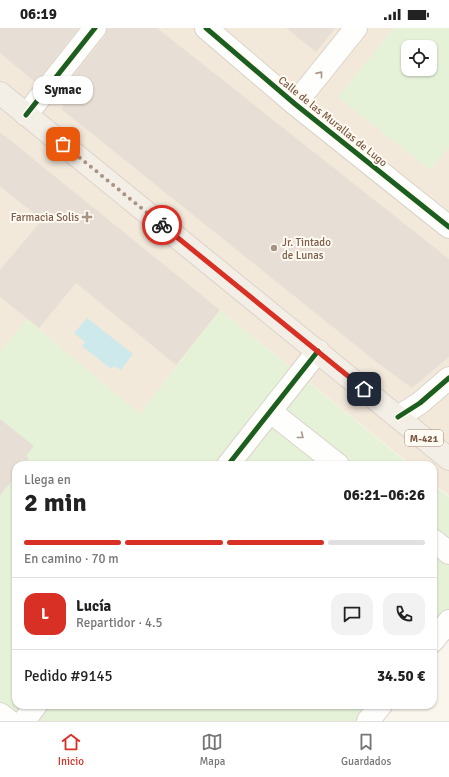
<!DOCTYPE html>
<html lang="es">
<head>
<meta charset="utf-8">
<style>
  body { margin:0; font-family:Signika,sans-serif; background:#f2f2f2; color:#222; height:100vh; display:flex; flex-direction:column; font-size:15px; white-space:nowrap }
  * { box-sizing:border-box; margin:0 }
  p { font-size:13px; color:#767676 }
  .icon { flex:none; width:22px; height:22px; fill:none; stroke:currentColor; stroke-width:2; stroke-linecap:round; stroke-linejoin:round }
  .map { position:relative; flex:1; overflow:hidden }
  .side { position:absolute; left:12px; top:433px; width:425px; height:248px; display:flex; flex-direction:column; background:#fff; border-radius:12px; box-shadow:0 1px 3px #0004 }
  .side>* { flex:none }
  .fabs { position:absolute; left:401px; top:12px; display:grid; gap:8px }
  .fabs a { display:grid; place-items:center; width:36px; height:36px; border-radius:8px; background:#fff; box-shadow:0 1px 3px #0004; font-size:20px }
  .pin { position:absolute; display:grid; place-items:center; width:34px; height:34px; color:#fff; margin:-17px; border-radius:8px; box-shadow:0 2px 6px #0006 }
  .courier { position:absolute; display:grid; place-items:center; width:40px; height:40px; margin:-20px; border:3px solid #d93025; border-radius:50%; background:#fff; color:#222; box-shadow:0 1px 5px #0007 }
  .bubble { position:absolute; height:28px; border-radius:12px; background:#fff; box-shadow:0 1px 3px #0004; font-size:13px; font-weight:700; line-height:28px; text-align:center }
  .overview em { font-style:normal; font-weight:700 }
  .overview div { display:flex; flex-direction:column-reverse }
  .overview { display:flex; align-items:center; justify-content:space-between; height:68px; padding:0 12px }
  h1 { font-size:26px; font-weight:700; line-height:30px }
  .bar { display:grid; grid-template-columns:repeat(4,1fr); gap:6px 4px; align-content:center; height:48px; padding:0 12px }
  .bar i { height:5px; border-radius:3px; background:#e0e0e0 }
  .bar .current { background:#d93025 }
  .bar p { grid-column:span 4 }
  .line { display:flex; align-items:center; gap:10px; padding:0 12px; border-top:1px solid #e0e0e0 }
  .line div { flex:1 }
  .round { display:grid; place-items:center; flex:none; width:42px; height:42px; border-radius:12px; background:#f2f2f2 }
  .status { display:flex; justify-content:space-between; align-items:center; height:28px; padding:0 20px; background:#fff; direction:ltr }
  .status svg { height:11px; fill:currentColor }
  .menu { display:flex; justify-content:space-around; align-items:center; height:56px; border-top:1px solid #e0e0e0; background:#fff; font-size:11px; color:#767676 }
  .menu a { display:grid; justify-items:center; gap:2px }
  .menu .current { color:#d93025 }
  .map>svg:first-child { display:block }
  .residential { fill:#f3e9db; fill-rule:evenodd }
  .green { fill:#e6f2d8; fill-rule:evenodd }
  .water { fill:#cee9ec }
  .building { fill:#e7dfd5 }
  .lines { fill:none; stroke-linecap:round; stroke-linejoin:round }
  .street-casing { stroke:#dad3cc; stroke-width:24 }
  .primary-casing { stroke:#dcd2ca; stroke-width:24 }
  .street { stroke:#fefefc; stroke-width:22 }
  .primary { stroke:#f4efe6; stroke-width:22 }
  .cycleway-casing { stroke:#fffaf2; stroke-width:8 }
  .cycleway { stroke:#1b5e20; stroke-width:5 }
  .oneway { stroke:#aa9588 }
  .done { stroke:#a99383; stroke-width:4; stroke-dasharray:0 7.2 }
  .route { stroke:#d93025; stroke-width:5 }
  .poi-dot { fill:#a99383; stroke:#fffaf2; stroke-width:1.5 }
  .labels { text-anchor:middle; stroke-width:4; stroke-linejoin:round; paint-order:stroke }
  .shield { fill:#fffaf2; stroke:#a48c7c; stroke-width:1 }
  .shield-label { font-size:10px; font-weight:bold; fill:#7d5d49 }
  .street-label { font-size:11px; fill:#7d5d49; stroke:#fffaf2 }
  .poi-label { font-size:11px; fill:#7d5d49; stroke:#fffaf2; text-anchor:end }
</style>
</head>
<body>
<div class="status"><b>06:19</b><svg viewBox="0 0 49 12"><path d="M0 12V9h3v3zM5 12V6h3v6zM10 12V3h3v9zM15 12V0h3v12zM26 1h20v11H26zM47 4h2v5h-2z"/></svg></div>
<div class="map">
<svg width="449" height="693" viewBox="0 0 449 693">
  <rect width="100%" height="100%" fill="#faf6ee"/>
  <path class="residential" d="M0,0h449v468l-16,-13v-18h-22l-191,-155 -80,104 -16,-12 -39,47 -85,-69zM408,19h22v22h-22z"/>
  <path class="green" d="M394,0h55v119l-19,23 -92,-73zM408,19h22v22h-22z
    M220,282l190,155h-394v240h380l-13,16h-383v-369l27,-33 113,95z
    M433,456l16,13v142l-16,20z"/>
  <path class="water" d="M87,290l46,36 -12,16 -7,-4 -3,3 -29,-23 3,-4 -11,-9z"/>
  <path class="building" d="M0,0h79l-43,55 -36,-30z
    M107,0h50l292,231v98l-37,31 -33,-24 -318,-255 3,-3 -9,-8 50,-62z
    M286,0h49l-19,24z
    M0,104l220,178 -44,55 -100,-82 -37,45 -39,-31v-27l42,-50 -42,-34z
    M0,391l34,27 -8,10 3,2 -5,7h-8v10l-16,21z"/>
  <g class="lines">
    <g class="street-casing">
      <path id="street" d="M206,0l89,76 154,123
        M295,76l61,-76
        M26,87l69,-87
        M271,384l67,53
        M398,389l22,-14 29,-25
        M228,437l90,-114
        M433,512l16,13
        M433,613l16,-20
        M0,686l9,7
        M24,693l12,-16
        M368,693l13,-16"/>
    </g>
    <g class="primary-casing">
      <path id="primary" d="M0,65l449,366"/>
    </g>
    <use href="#street" class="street"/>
    <use href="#primary" class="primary"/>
    <g class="cycleway-casing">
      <path id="cycleway" d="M206,0l89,76 154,123
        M26,87l69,-87
        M398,389l22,-14 29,-25
        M228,437l90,-114"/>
    </g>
    <use href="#cycleway" class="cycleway"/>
  </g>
  <defs><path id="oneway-chevron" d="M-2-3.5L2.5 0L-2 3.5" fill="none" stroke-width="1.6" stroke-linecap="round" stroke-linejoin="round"/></defs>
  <g class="oneway">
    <use href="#oneway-chevron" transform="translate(320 46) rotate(-51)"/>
    <use href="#oneway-chevron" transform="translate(301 408) rotate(38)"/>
  </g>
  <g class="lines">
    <path class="done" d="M63,116l99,81"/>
    <path class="route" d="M162,197l202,164"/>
  </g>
  <g class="poi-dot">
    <path d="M85 183h4v4h4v4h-4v4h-4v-4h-4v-4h4z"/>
    <circle cx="274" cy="220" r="4"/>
  </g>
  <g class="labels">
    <rect class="shield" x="405" y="402" width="38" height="16" rx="3"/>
    <g class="shield-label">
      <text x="424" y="414">M-421</text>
    </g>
    <g class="street-label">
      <text transform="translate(333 93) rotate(39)" y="4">Calle de las Murallas de Lugo</text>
    </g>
    <g class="poi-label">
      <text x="79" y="193">Farmacia Solis</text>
      <text x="282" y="218" text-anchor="start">Jr. Tintado<tspan x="282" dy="13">de Lunas</tspan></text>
    </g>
  </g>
</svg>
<div class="fabs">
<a><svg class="icon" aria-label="locate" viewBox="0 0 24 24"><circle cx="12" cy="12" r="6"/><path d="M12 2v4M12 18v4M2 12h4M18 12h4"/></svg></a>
</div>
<div class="pin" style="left:63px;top:116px;background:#ea580c"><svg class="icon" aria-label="bag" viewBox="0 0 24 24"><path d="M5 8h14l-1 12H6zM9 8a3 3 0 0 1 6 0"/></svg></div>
<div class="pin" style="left:364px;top:361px;background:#1f2937"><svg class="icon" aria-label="home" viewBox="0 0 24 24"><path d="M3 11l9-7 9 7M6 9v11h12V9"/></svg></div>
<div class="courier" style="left:162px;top:197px"><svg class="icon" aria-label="bike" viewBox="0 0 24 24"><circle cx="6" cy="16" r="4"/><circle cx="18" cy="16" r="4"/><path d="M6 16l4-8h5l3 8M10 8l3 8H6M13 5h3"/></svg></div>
<div class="bubble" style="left:33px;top:48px;width:60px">Symac</div>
<section class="side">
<div class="overview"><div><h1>2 min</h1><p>Llega en</p></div><em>06:21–06:26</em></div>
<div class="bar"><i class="current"></i><i class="current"></i><i class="current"></i><i></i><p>En camino · 70 m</p></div>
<div class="line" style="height:72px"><b class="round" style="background:#d93025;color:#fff">L</b><div><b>Lucía</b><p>Repartidor · 4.5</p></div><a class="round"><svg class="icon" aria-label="chat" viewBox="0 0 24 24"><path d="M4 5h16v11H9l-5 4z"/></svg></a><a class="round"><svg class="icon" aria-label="phone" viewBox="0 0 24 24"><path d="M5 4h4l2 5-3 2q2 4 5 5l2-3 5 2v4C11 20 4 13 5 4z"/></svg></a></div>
<div class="line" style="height:52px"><div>Pedido #9145</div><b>34.50 €</b></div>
</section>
</div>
<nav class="menu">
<a class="current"><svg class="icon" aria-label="home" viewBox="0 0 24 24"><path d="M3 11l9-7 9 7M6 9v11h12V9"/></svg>Inicio</a>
<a><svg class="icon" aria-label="map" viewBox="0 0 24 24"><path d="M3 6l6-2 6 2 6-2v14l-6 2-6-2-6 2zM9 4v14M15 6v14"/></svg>Mapa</a>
<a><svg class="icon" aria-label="saved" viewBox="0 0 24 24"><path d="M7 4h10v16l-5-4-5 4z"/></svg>Guardados</a>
</nav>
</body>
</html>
